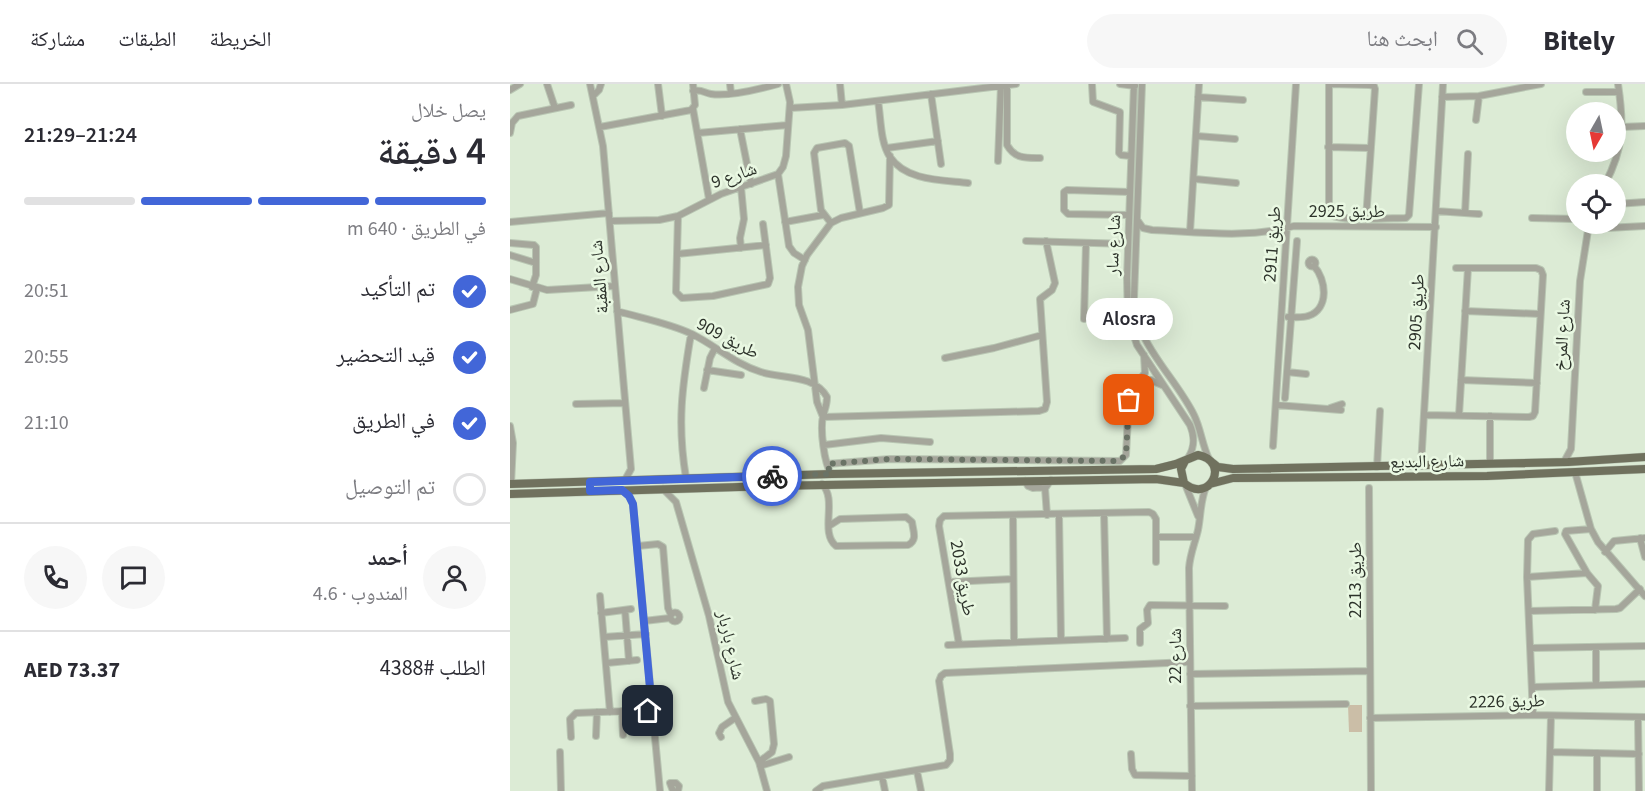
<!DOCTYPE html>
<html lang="ar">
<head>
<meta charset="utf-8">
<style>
  body { margin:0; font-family:"Source Sans 3","Noto Naskh Arabic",sans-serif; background:#f7f7f7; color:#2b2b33; direction:rtl; height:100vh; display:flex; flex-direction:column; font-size:22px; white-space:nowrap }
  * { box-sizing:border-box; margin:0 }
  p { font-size:20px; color:#7c7c81 }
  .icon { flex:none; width:33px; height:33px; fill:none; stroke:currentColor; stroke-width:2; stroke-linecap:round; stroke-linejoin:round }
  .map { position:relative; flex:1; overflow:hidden; direction:ltr }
  .panel { display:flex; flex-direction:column; background:#fff; width:510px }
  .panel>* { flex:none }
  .needle { width:39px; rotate:189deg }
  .buttons { position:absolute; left:1056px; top:18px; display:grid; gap:12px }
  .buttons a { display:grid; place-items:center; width:60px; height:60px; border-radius:50%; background:#fff; box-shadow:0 6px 24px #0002; font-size:30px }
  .pin { position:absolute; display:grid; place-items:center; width:51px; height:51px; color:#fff; margin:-26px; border-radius:12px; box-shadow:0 3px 9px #0006 }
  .courier { position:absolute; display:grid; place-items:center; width:60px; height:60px; margin:-30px; border:4px solid #4266d8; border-radius:50%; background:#fff; color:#222; box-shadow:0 2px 8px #0007 }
  .bubble { position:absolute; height:42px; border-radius:21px; background:#fff; box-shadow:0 6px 24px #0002; font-size:20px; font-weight:600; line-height:42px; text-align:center; direction:rtl }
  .summary em { font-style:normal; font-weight:600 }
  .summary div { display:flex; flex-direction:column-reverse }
  .summary { display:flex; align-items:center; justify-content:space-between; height:102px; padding:0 24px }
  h1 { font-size:39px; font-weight:600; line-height:45px }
  .bar { display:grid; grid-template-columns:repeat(4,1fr); gap:9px 6px; align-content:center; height:72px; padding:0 24px }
  .bar i { height:8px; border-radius:4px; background:#e1e1e2 }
  .bar .selected { background:#4266d8 }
  .bar p { grid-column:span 4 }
  .line { display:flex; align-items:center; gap:15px; padding:0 24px; border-top:2px solid #e1e1e2 }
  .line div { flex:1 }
  .round { display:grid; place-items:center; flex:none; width:63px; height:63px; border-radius:32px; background:#f7f7f7 }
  ol { padding:0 24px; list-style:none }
  li { display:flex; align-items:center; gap:18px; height:66px }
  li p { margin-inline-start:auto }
  li .icon { padding:6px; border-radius:50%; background:#4266d8; color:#fff; stroke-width:4 }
  li:last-child { color:#7c7c81 }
  li i { width:33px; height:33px; border:3px solid #e1e1e2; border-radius:50% }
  header { display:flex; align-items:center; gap:36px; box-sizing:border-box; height:84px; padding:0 30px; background:#fff; border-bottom:2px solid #e1e1e2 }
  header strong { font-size:28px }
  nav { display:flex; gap:33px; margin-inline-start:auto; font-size:21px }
  .search { width:420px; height:54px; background:#f7f7f7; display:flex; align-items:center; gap:15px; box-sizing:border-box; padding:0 21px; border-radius:33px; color:#7c7c81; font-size:22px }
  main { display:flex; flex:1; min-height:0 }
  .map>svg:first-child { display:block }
  .green { fill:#cbbea7 }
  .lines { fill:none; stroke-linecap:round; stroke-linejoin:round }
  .minor-casing { stroke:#b9c6b3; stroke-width:8 }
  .major-casing { stroke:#b9c6b3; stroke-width:9 }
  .minor { stroke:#a5a69b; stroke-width:6 }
  .major { stroke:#70715e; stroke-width:8 }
  .done { stroke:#6a7366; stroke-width:6; stroke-dasharray:0 10.8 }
  .route { stroke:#4266d8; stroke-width:8 }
  .labels { text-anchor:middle; stroke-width:5; stroke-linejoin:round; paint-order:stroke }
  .street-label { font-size:18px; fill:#2c322a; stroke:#e9f8e2 }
</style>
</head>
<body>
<header>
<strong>Bitely</strong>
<div class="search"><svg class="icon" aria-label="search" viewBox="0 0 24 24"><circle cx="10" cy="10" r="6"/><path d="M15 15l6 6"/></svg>ابحث هنا</div>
<nav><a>الخريطة</a><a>الطبقات</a><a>مشاركة</a></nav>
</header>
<main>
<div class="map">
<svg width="1135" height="707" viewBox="0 0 1135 707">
  <rect width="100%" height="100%" fill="#dcebd5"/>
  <path class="green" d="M838,621h14v27h-13z"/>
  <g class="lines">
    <g class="minor-casing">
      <path id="minor" d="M37,0l8,24
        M80,0l13,62 28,323 -6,11
        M148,0l4,32
        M220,0l1,9
        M330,0l2,21
        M582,0l1,18 27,10 -1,41 2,2 10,1
        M610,0l15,2
        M624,0l-7,194 1,40 9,27 53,80c5,12 5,22 -2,33
        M632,0l-8,214c1,46 41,78 60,117 7,14 8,30 15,44
        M819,0v130c9,8 62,4 77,4l3,-3 10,-131
        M819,0l41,1 4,1 1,3 -9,130
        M497,1v60c8,14 19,13 33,13
        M0,6l10,-6
        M183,7c9,-2 11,2 18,3 19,3 49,-5 67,-10
        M1076,8h33
        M421,10l10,70
        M83,12l6,-6 2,-6
        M688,13l45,3
        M932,13l37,-1 62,-12
        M368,17c3,17 2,41 12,56 16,24 52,23 78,26
        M280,24l52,-3 174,-21
        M183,25l16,90
        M966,36l3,-24
        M90,43l91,-17 4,-5 -2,-21
        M1112,43l23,-1
        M230,45l11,55
        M0,49l2,-10 6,-7 53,-11
        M188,49l90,-8
        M687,52l38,3
        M818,63l42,1
        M377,64l51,-7
        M380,72l-1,49 -6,3 -42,10 -10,5 -24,32 -5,11 -4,21 1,18 9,25 9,72 6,15 216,-6 6,-2 2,-7 -7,-103 12,-9 3,-7 -9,-42
        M488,77l3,-76
        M268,90l11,72 5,7 11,7
        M685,95l41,4
        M1095,100c19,-36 19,-60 13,-100
        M231,103l3,32 -4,19 1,10
        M1106,120l29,-2
        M926,127l43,3
        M955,129l3,-59
        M619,131l-61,-1 -4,-4v-18l3,-2 63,2
        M168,132l-2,76 6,6 31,-2 55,-12 2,-6 -7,-54
        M1022,134l44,1
        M100,137l49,-1 19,-4 43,-22 57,-20 5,-7 3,-11 4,-54 -4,-18
        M628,137l5,7 9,2c47,2 96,9 142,-4l142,1
        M0,138l99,-9
        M275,138l38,-7
        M321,139l-10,-13 -7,-57 3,-5 28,-5 4,3 11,67
        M1077,145l58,-3
        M680,148l9,-148
        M516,157l102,3
        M0,159l24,2 2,2v28l-4,12
        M167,170l89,-9
        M0,171l26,8
        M798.5 179a3.5 3.5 0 1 1 7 0a3.5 3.5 0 1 1-7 0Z
        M0,195l37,11 68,-4
        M0,226l23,-6 4,-16
        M107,227c24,7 52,12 75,23 24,12 43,30 69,38 22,7 53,2 66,25 0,8 -2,12 -4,19 -3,14 1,46 8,58
        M955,227l75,3
        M778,233c6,0 14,1 20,-1 22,-7 18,-37 6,-50
        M574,235l2,-76
        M435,274l49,-10 48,-13
        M197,286l34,5
        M777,288l19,2
        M951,296l76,3
        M628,299l13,-3 11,5
        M194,304l6,-30 5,-10
        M775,314l12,-157
        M66,320l49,-1
        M766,321l65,5
        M820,324l12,-4
        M915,331l104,2 4,-1 2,-4 8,-137 -2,-5 -5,-2h-80
        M949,331l9,-147
        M980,332v48
        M0,342l3,17 -2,41
        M314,361l57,-7 49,4
        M763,362l23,-362
        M1054,378l7,-13 9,-168 9,-57
        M317,380l63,-5 230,2 6,-6 3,-58 3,-8 13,-16 -1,-18
        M911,382l22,-382
        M867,383l3,-56
        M1065,388l16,57 7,13 47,54
        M176,394c-9,-54 -4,-91 5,-144
        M515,397l3,5 5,2 13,-1 5,-7
        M312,400c16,16 -3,48 14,62l72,-1c10,-5 5,-14 4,-23l-6,-5 -66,2 -11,7
        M675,400l13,32
        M535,404l2,27
        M859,404l2,303
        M153,405l13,13 33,114 19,86 31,60 8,29
        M113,407l6,5 4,8 27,287
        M594,429l3,126
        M549,430l2,126
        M503,431l1,126
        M1081,445l-25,2 -1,3 22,39 11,13 -3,24
        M646,453h39
        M1130,454l5,19
        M128,462l20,-2 5,3 5,61 3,7
        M1095,468l9,-11 31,-3
        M1017,493l60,-4
        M439,498l64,-3
        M90,512l10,116
        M115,526l4,51
        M1019,527l87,-2 4,-1 20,-19
        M160.5 533a4.5 4.5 0 1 1 9 0a4.5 4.5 0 1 1-9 0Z
        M91,529l30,-4
        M134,537l26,-3
        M94,553l42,-3
        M630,559v-14l8,-6 -1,-13 3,-5 75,1
        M449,560l-20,-118 1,-6 4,-4 205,-4 4,2 3,5v43
        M438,561l177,-7
        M1021,564l114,-2
        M97,579l30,-3
        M680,590l180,-3
        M1086,601v-38
        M1023,603l112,-3
        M245,617l11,-2 4,2 4,43 -2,8 -13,10
        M680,622l156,-2
        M112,627l1,24
        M1023,631l-6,-138 1,-37 5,-6 22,-3
        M1128,633l1,74
        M860,634l163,-3 112,2
        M86,652l1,-24
        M61,653l-1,-18 6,-6 76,-3
        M211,653l-2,-4 3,-6 13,-9
        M50,668l1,39
        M1040,668l89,2
        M621,670l1,15 3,6 57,1
        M250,682l29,-9
        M407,687l4,20
        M372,692l3,15
        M163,707l-3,-8h6l3,3 -1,5
        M306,707l7,-5 123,-21 4,-5v-6l-11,-73 2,-5 4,-3 244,-11
        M682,707l-3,-223c1,-14 6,-25 9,-38 3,-15 2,-28 8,-43
        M1039,707l2,-75
        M1087,707v-38"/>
    </g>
    <g class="major-casing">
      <path id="major" d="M703,379l5,4 15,2 335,-7 77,-5
        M0,400l321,-10 325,-5 20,-5 22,-9c33,6 12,50 -14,28l-3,-14 4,-8
        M700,400l23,-6 254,-2 158,-7
        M0,410l259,-8 387,-7 28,4"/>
    </g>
    <use href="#minor" class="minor"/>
    <use href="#major" class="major"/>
  </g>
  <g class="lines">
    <path class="done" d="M262,392l59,-2 -4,-10 63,-5 229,2 7,-6 3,-55"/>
    <path class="route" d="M138,627l4,-1 -19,-206 -4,-8 -7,-6 -32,1v-9l182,-6"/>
  </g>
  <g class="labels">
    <g class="street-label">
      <text transform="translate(224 91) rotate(-19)" y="6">شارع 9</text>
      <text x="837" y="133">طريق 2925</text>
      <text transform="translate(762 160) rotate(-86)" y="6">طريق 2911</text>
      <text transform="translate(603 161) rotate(-88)" y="6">شارع سار</text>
      <text transform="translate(89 193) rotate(-95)" y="6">شارع المقبة</text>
      <text transform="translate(906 228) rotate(-87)" y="6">طريق 2905</text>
      <text transform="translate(1052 251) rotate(-87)" y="6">شارع المرخ</text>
      <text transform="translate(218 254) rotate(28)" y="6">طريق 909</text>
      <text transform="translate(917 377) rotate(-1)" y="6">شارع البديع</text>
      <text transform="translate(453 494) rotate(80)" y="6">طريق 2033</text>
      <text transform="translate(845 496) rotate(-90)" y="6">طريق 2213</text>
      <text transform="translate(221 561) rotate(77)" y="6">شارع باربار</text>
      <text transform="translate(665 572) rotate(-90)" y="6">شارع 22</text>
      <text transform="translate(997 617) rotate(-1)" y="6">طريق 2226</text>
    </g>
  </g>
</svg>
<div class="buttons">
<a><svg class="needle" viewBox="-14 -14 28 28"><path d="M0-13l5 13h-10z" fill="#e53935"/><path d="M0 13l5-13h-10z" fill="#7c7c81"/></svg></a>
<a><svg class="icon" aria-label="locate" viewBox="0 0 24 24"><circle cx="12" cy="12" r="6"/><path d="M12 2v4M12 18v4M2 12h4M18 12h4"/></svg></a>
</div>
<div class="pin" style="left:619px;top:316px;background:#ea580c"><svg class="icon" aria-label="bag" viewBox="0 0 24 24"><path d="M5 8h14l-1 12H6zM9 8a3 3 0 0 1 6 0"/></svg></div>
<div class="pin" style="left:138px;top:627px;background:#1f2937"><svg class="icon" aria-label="home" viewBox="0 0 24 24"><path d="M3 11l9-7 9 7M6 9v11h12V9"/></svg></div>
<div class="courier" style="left:262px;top:392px"><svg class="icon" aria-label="bike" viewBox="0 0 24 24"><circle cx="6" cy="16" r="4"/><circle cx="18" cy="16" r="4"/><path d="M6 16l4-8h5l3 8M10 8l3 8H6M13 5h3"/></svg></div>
<div class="bubble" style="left:576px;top:214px;width:87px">Alosra</div>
</div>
<section class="panel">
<div class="summary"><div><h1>4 دقيقة</h1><p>يصل خلال</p></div><em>21:24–21:29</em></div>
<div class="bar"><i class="selected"></i><i class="selected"></i><i class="selected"></i><i></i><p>في الطريق · 640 m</p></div>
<ol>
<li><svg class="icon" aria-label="check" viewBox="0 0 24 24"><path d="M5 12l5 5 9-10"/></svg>تم التأكيد<p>20:51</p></li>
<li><svg class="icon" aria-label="check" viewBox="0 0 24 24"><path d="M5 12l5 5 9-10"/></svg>قيد التحضير<p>20:55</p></li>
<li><svg class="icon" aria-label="check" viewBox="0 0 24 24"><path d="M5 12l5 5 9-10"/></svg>في الطريق<p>21:10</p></li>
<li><i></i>تم التوصيل</li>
</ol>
<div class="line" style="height:108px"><a class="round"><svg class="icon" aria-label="person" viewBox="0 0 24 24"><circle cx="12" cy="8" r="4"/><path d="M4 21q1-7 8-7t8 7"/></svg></a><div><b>أحمد</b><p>المندوب · 4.6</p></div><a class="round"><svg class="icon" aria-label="chat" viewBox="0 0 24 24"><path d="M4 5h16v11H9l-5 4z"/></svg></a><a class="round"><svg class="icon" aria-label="phone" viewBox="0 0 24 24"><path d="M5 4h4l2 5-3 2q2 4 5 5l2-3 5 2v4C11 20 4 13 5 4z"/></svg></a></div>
<div class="line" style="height:78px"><div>الطلب #4388</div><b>AED 73.37</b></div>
</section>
</main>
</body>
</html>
